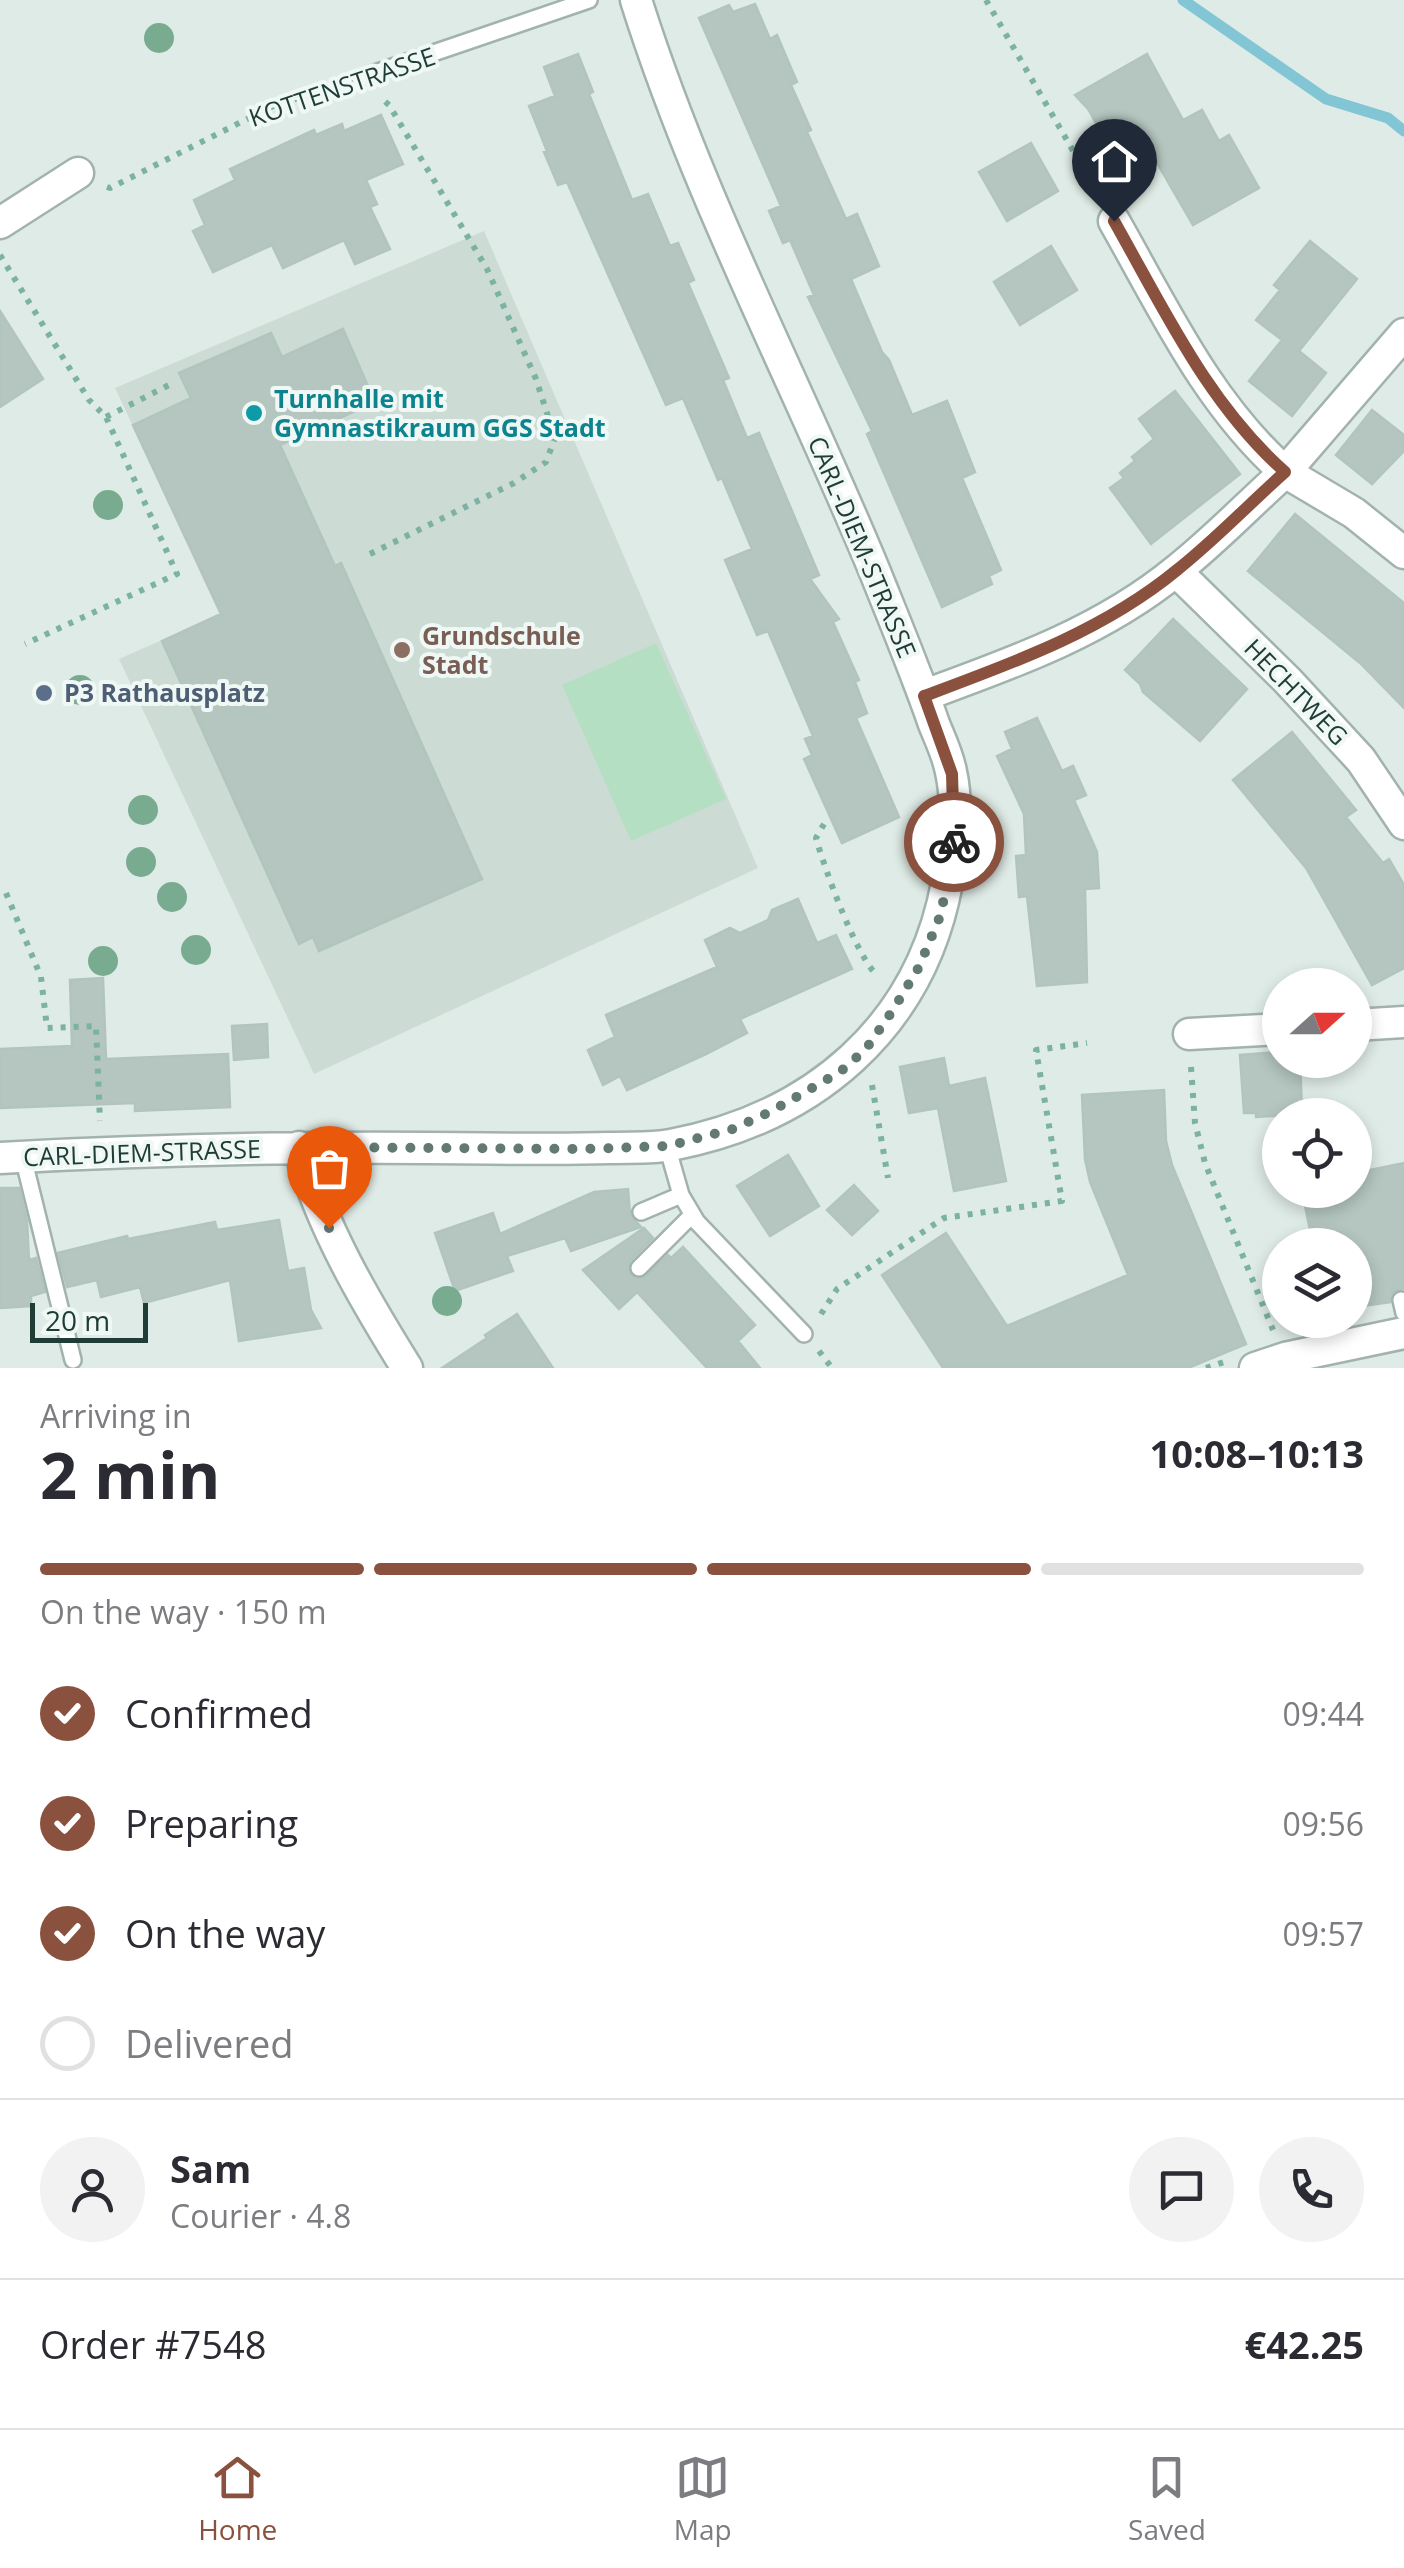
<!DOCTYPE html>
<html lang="en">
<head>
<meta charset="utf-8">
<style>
  body { margin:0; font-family:"Open Sans",sans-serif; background:#f2f2f3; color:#2b2b33; height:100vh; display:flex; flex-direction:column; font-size:38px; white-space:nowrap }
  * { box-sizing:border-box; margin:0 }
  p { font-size:32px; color:#7c7c81 }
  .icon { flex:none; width:55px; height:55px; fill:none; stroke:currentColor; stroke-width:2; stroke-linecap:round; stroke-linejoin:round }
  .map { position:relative; height:1368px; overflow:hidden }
  .drawer { display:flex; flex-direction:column; background:#fff; flex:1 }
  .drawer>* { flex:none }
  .needle { width:65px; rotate:69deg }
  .buttons { position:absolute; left:1262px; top:968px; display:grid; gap:20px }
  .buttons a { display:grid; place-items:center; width:110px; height:110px; border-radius:50%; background:#fff; box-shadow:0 5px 15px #0003; font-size:50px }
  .scale { position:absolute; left:30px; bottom:25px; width:118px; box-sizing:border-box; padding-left:10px; border:5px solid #1f3c36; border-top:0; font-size:28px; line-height:35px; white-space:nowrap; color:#1f3c36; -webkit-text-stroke:8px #eff8f4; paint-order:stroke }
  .pin { position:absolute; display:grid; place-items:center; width:85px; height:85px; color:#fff; margin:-102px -42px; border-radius:50% 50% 50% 0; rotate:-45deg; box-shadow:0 0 10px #0007 }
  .pin .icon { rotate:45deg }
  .courier { position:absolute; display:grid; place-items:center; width:100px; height:100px; margin:-50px; border:8px solid #8a513e; border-radius:50%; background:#fff; color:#222; box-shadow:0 2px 12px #0007 }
  .head em { font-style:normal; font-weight:700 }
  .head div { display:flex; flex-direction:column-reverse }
  .head { display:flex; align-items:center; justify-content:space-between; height:170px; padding:0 40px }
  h1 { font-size:65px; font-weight:700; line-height:75px }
  .bar { display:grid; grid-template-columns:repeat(4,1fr); gap:15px 10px; align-content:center; height:120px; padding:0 40px }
  .bar i { height:12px; border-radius:8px; background:#e1e1e2 }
  .bar .on { background:#8a513e }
  .bar p { grid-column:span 4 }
  .line { display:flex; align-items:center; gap:25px; padding:0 40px; border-top:2px solid #e1e1e2 }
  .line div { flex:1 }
  .round { display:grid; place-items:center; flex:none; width:105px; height:105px; border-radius:52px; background:#f2f2f3 }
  ol { padding:0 40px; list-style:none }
  li { display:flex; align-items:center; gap:30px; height:110px }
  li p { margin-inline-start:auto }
  li .icon { padding:10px; border-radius:50%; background:#8a513e; color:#fff; stroke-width:4 }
  li:last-child { color:#7c7c81 }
  li i { width:55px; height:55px; border:5px solid #e1e1e2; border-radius:50% }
  .menu { display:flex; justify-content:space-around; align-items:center; height:140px; border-top:2px solid #e1e1e2; background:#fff; font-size:28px; color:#7c7c81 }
  .menu a { display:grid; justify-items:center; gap:5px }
  .menu .on { color:#8a513e }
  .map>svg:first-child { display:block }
  .built { fill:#cddbd5 }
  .green { fill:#b5dfc2 }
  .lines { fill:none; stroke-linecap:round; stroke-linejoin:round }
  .stream { stroke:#82c5d5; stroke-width:11 }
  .building { fill:#b4c6bf; stroke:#b1c5be; stroke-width:2.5 }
  .service-casing { stroke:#a2b3ae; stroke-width:20 }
  .minor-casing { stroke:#a2b3ae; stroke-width:35 }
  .path { stroke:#7cb2a3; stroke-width:6; stroke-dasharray:5 8; stroke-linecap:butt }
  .service { stroke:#fff; stroke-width:15 }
  .minor { stroke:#fff; stroke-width:30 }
  .tree { fill:#79ab90 }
  .done { stroke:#627974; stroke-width:10; stroke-dasharray:0 18 }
  .route { stroke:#8a513e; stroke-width:12 }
  .culture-dot { fill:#0f9aa8; stroke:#eff8f4; stroke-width:4 }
  .education-dot { fill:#8d6e63; stroke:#eff8f4; stroke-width:4 }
  .service-dot { fill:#5c6f8a; stroke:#eff8f4; stroke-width:4 }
  .labels { text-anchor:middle; stroke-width:8; stroke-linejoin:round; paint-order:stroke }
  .street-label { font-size:25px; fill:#1f3c36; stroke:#eff8f4 }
  .culture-label { font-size:25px; font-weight:bold; fill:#0d838f; stroke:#eff8f4; text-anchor:start }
  .education-label { font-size:25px; font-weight:bold; fill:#785e54; stroke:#eff8f4; text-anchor:start }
  .service-label { font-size:25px; font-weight:bold; fill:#4e5e75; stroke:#eff8f4; text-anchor:start }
</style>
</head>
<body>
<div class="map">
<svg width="1404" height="1368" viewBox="0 0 1404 1368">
  <rect width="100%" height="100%" fill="#dfebe6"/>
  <path class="built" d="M484,231l274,637 -444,206 -195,-415 102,-45 -106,-226z"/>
  <path class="green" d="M656,643l70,156 -95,42 -69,-156z"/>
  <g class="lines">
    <path class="stream" d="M1183,0l143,99 62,19 16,13"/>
  </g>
  <path class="building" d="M755,4l15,35 7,-4 20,47 -6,3 20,45 -4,2 39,87 11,-5 22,52 -28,13 31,73 7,8 23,55 35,-14 28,71 -13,6 39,92 -12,6 3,8 -50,23 -75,-173 5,-3 -64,-134 6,-2 -24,-55 -7,3 -14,-32 12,-5 -82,-188 30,-13 4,7z
    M578,54l15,38 -4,2 43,106 16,-6 22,52 8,-3 16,37 -6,3 41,95 -6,2 24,58 12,-5 60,142 -9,4 29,40 -6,3 26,58 -4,2 12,31 -11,5 43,99 -57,26 -38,-84 8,-4 -7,-16 8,-3 -45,-105 -11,4 -32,-75 27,-11 -30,-71 -4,2 -35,-82 -17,7 -99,-223 -9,3 -14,-33 3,-1 -18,-45 26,-10 -11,-29z
    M1147,54l36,66 19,-10 17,31 10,-6 30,53 -66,37 -48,-83 -29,16 -28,-49 -13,-14z
    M381,115l22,49 -37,16 11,24 -7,3 20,42 -35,15 -11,-24 -61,28 -11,-23 -59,27 -20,-41 12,-6 -11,-25 41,-20 -5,-11 84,-39 2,5 26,-11 2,7z
    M1031,143l27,48 -51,30 -28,-49z
    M1310,241l47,38 -58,72 27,22 -34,43 -43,-35 33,-41 -26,-20 24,-30 -6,-5z
    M1051,246l26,44 -57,35 -26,-43z
    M0,311l43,68 -43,28z
    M343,329l32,73 -95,43 55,121 6,-3 141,316 -163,72 -6,-14 -14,7 -137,-303 59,-27 -88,-189 58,-27 -12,-25 92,-40 11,24z
    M1175,391l65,83 -89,70 -41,-56 14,-10 -4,-5 15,-12 -3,-4 22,-18 -15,-20z
    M1372,410l32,25v16l-32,33 -36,-29z
    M1295,514l109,89v105l-44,-45 -112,-92z
    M1173,619l74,70 -47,52 -57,-49 -3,-8 -15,-14z
    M1037,718l25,53 11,-5 13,29 -12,5 23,52 2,36 -14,1 2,93 -50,4 -10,-90 -8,1 -3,-41 10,-1 -2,-41 -27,-58 15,-7 -7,-17z
    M1292,732l64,78 -10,7 37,46 6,-4 15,26v83l-32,17 -66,-117 -73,-88z
    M798,899l19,44 19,-8 16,34 -112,50 7,14 -41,21 -79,36 -7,-14 -17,9 -15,-35 27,-13 -9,-22 111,-48 -12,-27 25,-12 10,5 28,-13 4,-10z
    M103,978l3,81 122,-5 2,53 -95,4v-8l-135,5v-59l72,-3 -2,-66z
    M267,1024l1,33 -34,3 -2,-34z
    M1280,1052v8h20l2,50 -11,1v4l-35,2v-4h-12l-4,-58z
    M944,1058l5,28 36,-8 21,103 -52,10 -16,-83 -29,5 -9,-46z
    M1164,1090l2,51 6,24 74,179 -58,24h-245l-61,-93 64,-42 61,93 121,-51 -38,-93 -5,-23 -3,-64z
    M788,1155l31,51 -49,30 -33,-50z
    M1404,1163v126l-10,2 -4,11 -35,5v-62h-42l-11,-55h53v-17z
    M854,1185l24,26 -26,24 -25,-25z
    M0,1188h19l8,33 2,39 7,-2 9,34 -14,4v10l-31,2z
    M628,1189l2,26 11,12 -70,24 -6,-13 -58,18 6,15 -58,20 -20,-58 58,-20 7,21 94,-42z
    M279,1220l9,51 16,-3 7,42 10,18 -82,13 -9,-61 -86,23 -4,-16 -39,10 -4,-17 -30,7 -9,-34 69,-17 1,3 87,-17 2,8z
    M644,1228l9,10 -23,23v14l13,3 25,-23 3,3 12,-11 72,78 -17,16 22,27h-53l-70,-76 -18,17 -36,-39z
    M517,1314l36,54h-111l45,-30 -2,-3z"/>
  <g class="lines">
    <g class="service-casing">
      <path id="service" d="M360,78l229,-78
        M667,1146l14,49 16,27 107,112
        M23,1157l50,203
        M641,1212l40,-17
        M639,1268l53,-53
        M1401,1300l3,13"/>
    </g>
    <g class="minor-casing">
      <path id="minor" d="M1114,221c50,88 94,183 171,251l119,-138
        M0,223l78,-50
        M1176,571l112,110 73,79 43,64
        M925,695c88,-32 178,-64 252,-125 38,-30 72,-66 108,-98l69,41 50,40
        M1355,1025l49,-3
        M1189,1034l91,-5
        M299,1147c22,79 65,152 108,221
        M0,1158c142,-8 284,-11 427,-10 61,0 122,2 183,0 20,-1 41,1 61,-3 142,-27 249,-117 276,-262 6,-35 12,-76 4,-111 -3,-17 -11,-33 -17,-48 -18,-52 -39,-102 -59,-152 -79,-191 -177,-375 -239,-572
        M1255,1368l30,-10 119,-25"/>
    </g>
    <path class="path" d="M986,0l112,194
      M107,187l3,1 161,-81 65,-21
      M0,255l89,145 17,17 71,157 -152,70
      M106,417l63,-32
      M370,554l144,-71 32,-21 9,-24 -19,-59 -49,-110 -98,-164 -9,-8
      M824,824l-8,14c8,29 41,121 62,138
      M6,893l35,84 6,51 49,-2 4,95
      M1191,1067l4,56 10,40 68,167
      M872,1085l16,93
      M821,1314l16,-25 107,-71 118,-17 -26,-151 51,-7
      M819,1351l13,17
      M1206,1368l18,-6"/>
    <use href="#service" class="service"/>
    <use href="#minor" class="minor"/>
  </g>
  <g class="tree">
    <circle cx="159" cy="38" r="15"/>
    <circle cx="108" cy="505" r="15"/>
    <circle cx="80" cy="690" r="15"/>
    <circle cx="143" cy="810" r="15"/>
    <circle cx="141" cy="862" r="15"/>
    <circle cx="172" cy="897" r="15"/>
    <circle cx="196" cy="950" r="15"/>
    <circle cx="103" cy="961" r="15"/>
    <circle cx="447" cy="1301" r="15"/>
  </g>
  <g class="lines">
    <path class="done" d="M329,1228l-21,-48 -9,-33 287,2 82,-3 65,-17 37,-17 70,-40 26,-23 27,-39 26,-43 22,-53 13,-72"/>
    <path class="route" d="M954,842l-2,-68 -28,-78c89,-33 179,-65 253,-126 38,-30 72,-66 108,-98 -77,-68 -121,-163 -171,-251"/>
  </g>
  <circle class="culture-dot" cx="254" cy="413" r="10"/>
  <circle class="education-dot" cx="402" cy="650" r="10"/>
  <circle class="service-dot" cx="44" cy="693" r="10"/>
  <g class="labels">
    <g class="street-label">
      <text transform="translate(342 87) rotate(-19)" y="9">KOTTENSTRASSE</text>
      <text transform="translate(862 547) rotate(67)" y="9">CARL-DIEM-STRASSE</text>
      <text transform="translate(1296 692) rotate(46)" y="9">HECHTWEG</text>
      <text transform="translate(142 1153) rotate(-2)" y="9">CARL-DIEM-STRASSE</text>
    </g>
    <g class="culture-label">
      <text x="274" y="408">Turnhalle mit<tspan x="274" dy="29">Gymnastikraum GGS Stadt</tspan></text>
    </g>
    <g class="education-label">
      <text x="422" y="645">Grundschule<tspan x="422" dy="29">Stadt</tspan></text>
    </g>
    <g class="service-label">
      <text x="64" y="702">P3 Rathausplatz</text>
    </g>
  </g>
</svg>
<div class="buttons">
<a><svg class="needle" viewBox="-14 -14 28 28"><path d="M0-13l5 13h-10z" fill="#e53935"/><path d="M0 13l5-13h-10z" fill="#7c7c81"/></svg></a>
<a><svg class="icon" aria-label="locate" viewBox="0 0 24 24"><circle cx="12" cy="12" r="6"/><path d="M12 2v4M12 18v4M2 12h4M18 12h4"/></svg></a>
<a><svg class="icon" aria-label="layers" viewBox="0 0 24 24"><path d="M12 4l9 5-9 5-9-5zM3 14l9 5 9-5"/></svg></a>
</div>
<div class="scale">20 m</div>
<div class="pin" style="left:329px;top:1228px;background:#ea580c"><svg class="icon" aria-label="bag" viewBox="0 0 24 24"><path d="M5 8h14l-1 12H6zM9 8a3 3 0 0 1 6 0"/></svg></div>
<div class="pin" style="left:1114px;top:221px;background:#1f2937"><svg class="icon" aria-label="home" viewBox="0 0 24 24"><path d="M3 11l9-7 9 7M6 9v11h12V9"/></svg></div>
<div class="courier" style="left:954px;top:842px"><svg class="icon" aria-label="bike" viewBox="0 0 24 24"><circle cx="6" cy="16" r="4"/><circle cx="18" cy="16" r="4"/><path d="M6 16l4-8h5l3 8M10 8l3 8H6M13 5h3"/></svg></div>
</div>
<section class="drawer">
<div class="head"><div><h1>2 min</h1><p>Arriving in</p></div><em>10:08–10:13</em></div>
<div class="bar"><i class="on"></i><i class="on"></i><i class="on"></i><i></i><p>On the way · 150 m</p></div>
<ol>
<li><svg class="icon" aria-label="check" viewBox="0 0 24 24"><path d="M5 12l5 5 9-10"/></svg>Confirmed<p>09:44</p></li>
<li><svg class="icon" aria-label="check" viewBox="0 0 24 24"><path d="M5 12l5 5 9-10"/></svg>Preparing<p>09:56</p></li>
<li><svg class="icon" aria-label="check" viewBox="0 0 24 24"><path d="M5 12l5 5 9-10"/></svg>On the way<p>09:57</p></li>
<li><i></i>Delivered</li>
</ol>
<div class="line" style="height:180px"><a class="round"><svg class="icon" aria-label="person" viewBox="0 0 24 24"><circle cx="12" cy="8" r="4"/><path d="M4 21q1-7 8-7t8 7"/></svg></a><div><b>Sam</b><p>Courier · 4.8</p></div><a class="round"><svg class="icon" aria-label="chat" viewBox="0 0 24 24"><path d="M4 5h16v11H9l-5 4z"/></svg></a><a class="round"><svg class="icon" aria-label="phone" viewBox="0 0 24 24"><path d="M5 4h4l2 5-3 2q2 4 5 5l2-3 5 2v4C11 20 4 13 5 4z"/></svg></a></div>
<div class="line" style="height:130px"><div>Order #7548</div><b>€42.25</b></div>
</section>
<nav class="menu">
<a class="on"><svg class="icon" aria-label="home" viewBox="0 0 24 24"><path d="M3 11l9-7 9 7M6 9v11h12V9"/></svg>Home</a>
<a><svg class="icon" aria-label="map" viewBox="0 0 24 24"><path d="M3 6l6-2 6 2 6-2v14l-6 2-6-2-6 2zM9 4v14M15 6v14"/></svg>Map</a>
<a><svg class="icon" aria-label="saved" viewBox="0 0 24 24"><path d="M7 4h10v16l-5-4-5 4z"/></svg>Saved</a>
</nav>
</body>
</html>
